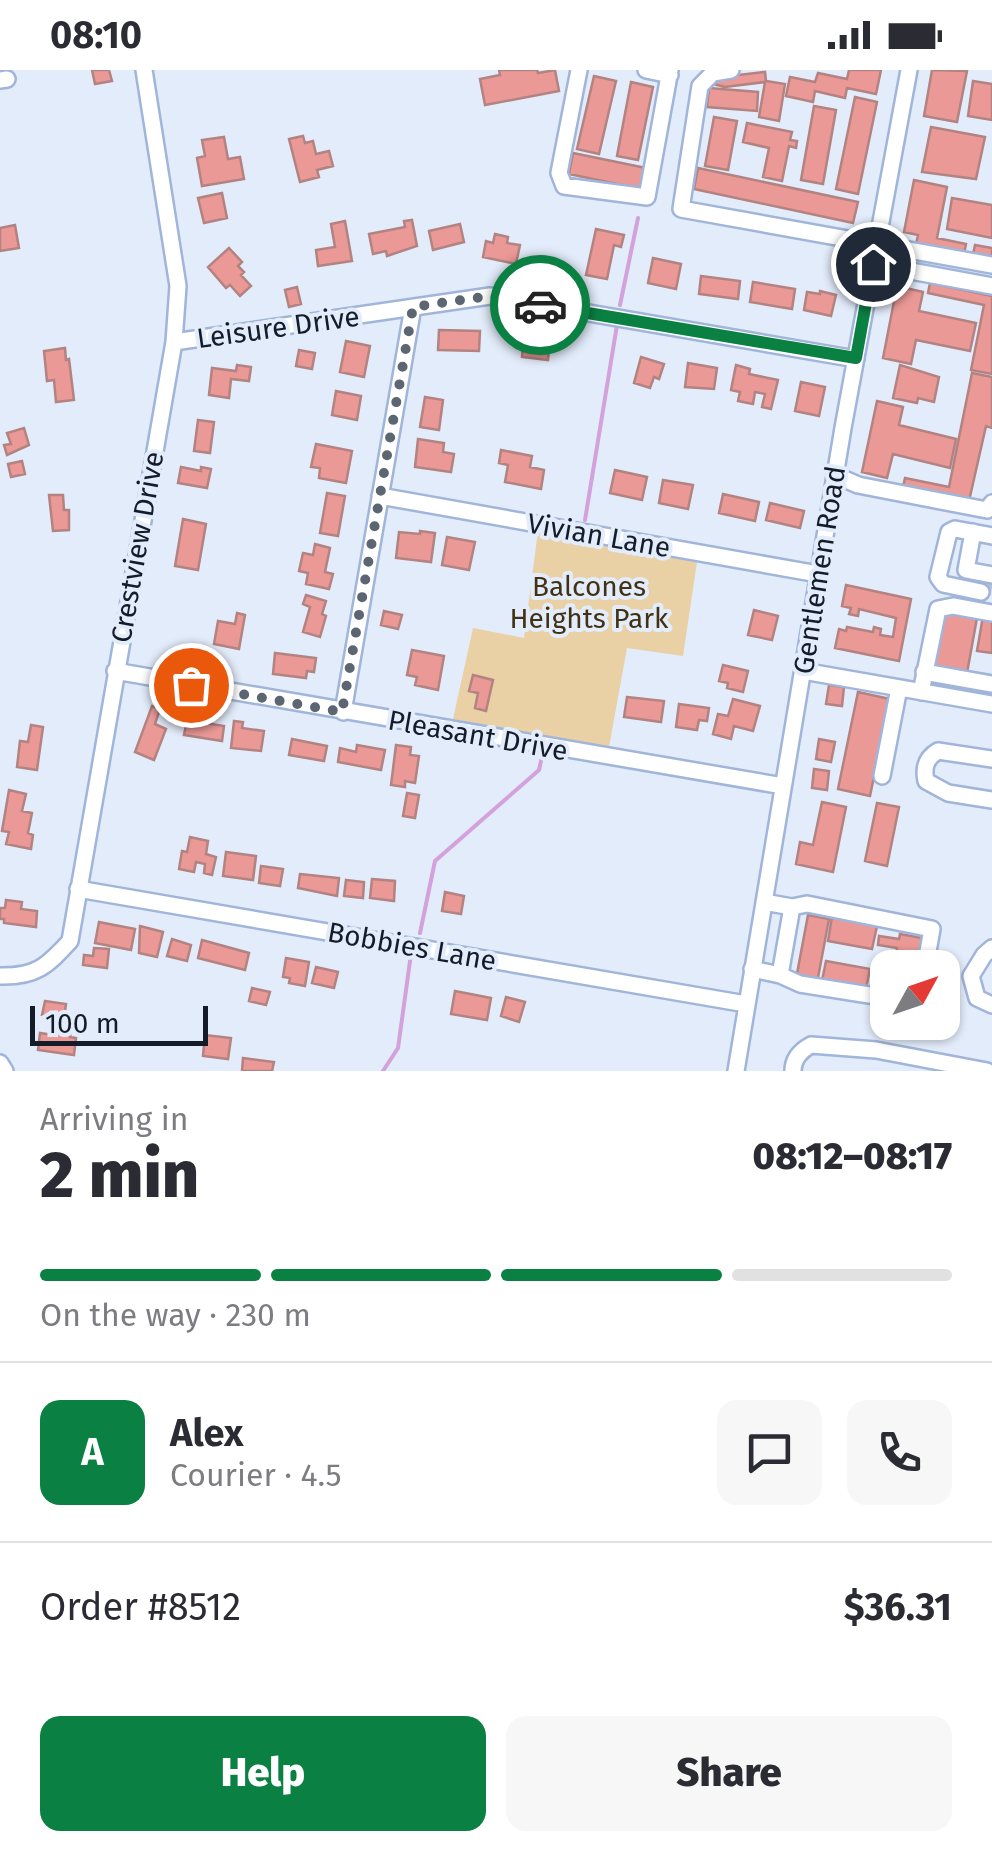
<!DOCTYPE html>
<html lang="en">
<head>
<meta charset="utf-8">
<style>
  body { margin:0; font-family:"Fira Sans",sans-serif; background:#f7f7f7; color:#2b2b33; height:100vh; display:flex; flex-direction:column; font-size:38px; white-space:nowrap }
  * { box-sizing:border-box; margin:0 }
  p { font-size:32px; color:#7c7c81 }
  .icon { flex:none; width:55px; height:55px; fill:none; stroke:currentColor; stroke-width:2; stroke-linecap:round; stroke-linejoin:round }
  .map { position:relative; height:1001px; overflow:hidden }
  .details { display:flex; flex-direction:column; background:#fff; flex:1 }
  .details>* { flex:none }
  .needle { width:65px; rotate:50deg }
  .tools { position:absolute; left:870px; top:880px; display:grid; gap:20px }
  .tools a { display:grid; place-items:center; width:90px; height:90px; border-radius:20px; background:#fff; box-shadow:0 2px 8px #0004; font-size:50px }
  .scale { position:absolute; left:30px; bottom:25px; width:178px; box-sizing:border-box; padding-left:10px; border:5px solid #141c29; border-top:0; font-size:28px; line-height:35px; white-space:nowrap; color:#141c29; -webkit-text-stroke:8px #e3ecfb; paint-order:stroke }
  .pin { position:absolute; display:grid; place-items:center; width:85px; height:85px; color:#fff; margin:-42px; border:5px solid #fff; border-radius:50%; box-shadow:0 2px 10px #0007 }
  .courier { position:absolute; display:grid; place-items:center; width:100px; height:100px; margin:-50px; border:8px solid #0b8043; border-radius:50%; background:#fff; color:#222; box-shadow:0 2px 12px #0007 }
  .overview em { font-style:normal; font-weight:800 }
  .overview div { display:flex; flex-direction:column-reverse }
  .overview { display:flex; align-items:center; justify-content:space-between; height:170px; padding:0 40px }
  h1 { font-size:65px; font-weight:800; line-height:75px }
  .bar { display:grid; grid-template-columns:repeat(4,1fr); gap:15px 10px; align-content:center; height:120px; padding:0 40px }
  .bar i { height:12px; border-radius:8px; background:#e1e1e2 }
  .bar .on { background:#0b8043 }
  .bar p { grid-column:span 4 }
  .line { display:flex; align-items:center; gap:25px; padding:0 40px; border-top:2px solid #e1e1e2 }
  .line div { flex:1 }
  .round { display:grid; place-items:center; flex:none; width:105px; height:105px; border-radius:20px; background:#f7f7f7 }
  .cta { display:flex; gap:20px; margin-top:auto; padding:20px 40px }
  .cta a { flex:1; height:115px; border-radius:20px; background:#0b8043; color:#fff; font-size:40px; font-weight:800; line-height:115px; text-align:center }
  .cta a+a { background:#f7f7f7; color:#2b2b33 }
  .status { display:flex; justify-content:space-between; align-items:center; height:70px; padding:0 50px; background:#fff; direction:ltr }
  .status svg { height:28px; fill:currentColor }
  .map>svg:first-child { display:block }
  .green { fill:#e9d0a5 }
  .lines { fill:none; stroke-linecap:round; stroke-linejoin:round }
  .stream { stroke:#d3a1dc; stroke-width:4 }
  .building { fill:#eb9997; stroke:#b28381; stroke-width:2.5 }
  .minor-tunnel { stroke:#bac2d1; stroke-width:15; stroke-dasharray:15 8; stroke-linecap:butt }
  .minor-casing { stroke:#a0b5d9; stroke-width:20 }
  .minor { stroke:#fff; stroke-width:15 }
  .done { stroke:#5c6572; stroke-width:10; stroke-dasharray:0 18 }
  .route { stroke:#0b8043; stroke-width:12 }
  .labels { text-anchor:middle; stroke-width:8; stroke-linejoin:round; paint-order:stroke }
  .street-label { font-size:28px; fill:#141c29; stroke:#e3ecfb }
  .park-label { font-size:28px; fill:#423213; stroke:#e3ecfb }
</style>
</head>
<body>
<div class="status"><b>08:10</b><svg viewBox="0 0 49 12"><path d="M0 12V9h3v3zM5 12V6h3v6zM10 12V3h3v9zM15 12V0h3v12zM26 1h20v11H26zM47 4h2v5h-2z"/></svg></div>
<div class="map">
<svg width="992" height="1001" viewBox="0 0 992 1001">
  <rect width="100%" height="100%" fill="#e3ecfb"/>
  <path class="green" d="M538,461l159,31 -14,94 -56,-8 -18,99 -156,-28 20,-91 51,10z"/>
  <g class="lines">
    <path class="stream" d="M620,235l18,-87
      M585,450l32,-195
      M420,863l15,-72 104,-91 4,-18
      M383,1001l15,-23 13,-94"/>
  </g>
  <path class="building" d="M92,0h17l3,11 -17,3z
    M499,0h38l1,3 17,-3 4,21 -74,14 -5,-26 20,-4z
    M849,0h32l-5,24 -29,-6 -2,10 -30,-7 -2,11 -27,-6 4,-19 25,5 3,-9 29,6z
    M932,0l35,1 -10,51 -33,-6z
    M765,2l1,9 19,3 -6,37 -20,-4 6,-35 -40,5 -12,-3 -1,-6z
    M594,6l22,5 -17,73 -22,-5z
    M973,11l19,3v36l-24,-4z
    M631,12l22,5 -15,73 -21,-4z
    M709,18l49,4 -1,19 -50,-4z
    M855,27l22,5 -19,92 -22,-5z
    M814,36l22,4 -13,74 -22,-4z
    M714,47l23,4 -9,49 -23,-4z
    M747,53l45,9 -2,8 7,1 -1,7 -7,-2 -7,35 -19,-4 6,-29 -26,-6z
    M931,57l54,10 -9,42 -54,-7z
    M303,66l2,7 8,-2 3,13 13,-3 4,15 -16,4 2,7 -19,5 -11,-43z
    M224,67l4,22 12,-2 4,22 -42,7 -5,-28 8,-2 -3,-16z
    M573,83l73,15 -5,21 -72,-15z
    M698,98l160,34 -5,21 -159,-34z
    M914,110l33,7 -10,51 29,6 -2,10 -48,-10 2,-9 -14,-3z
    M222,123l5,25 -23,5 -6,-25z
    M952,128l40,7v33l-45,-9z
    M412,150l5,26 -30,10 -1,-5 -13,3 -4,-20 36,-7 -1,-6z
    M345,151l7,40 -34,5 -2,-16 19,-3 -4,-23z
    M460,154l4,18 -31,8 -4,-19z
    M15,155l4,23 -19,3v-23z
    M596,159l28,6 -3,12 -7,-2 -7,34 -21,-4z
    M495,164l13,3 -1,6 13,2 -4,19 -33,-7 3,-16 7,2z
    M975,175l17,3v10l-19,-4z
    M229,178l13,14 -4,4 6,6 -3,3 10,11 -11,10 -10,-11 -4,3 -18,-21z
    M653,188l28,6 -5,25 -28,-6z
    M701,206l39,5 -2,18 -39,-5z
    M753,212l42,7 -3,20 -42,-7z
    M930,213l62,13v78l-21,-4 13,-65 -56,-12z
    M897,216l26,6 -4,19 57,12 -6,28 -54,-11 -5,24 -28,-6z
    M297,217l4,17 -12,3 -4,-17z
    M820,221l16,4 -5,21 -27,-6 3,-18 13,2z
    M439,260l41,1 -1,20 -41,-1z
    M524,265l26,3 -2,22 -26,-3z
    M346,271l24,5 -6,31 -24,-5z
    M65,278l1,12 3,-1 5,41 -18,2 -2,-22 -7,1 -3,-30z
    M299,280l16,3 -3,16 -16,-3z
    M641,287l23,7 -5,15 -5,-2 -4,11 -16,-5z
    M688,293l29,5 -3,21 -29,-2z
    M237,295l14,2 -2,14 -18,-2 -2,19 -20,-3 3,-27 24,3z
    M736,295l14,4 -1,5 29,6 -7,29 -9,-2 3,-13 -10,-2 -2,12 -15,-3 2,-9 -9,-2z
    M900,295l39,12 -5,25 -16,-4 -1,5 -24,-5z
    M972,303l20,4v51l-6,-2 -17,75 -66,-14 2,-9 44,9z
    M801,312l24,5 -6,29 -24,-5z
    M336,321l25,5 -4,24 -25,-5z
    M425,327l18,3 -4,30 -19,-3z
    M877,331l26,6 -4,18 57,14 -6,29 -57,-14 -6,24 -25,-6z
    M198,350l16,2 -4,31 -16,-2z
    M24,358l5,17 -22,10 -3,-10 7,-1 -4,-11z
    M418,369l26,4 -1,9 11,2 -3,18 -36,-5z
    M316,374l36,7 -6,32 -27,-5 1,-10 -9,-1z
    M501,380l31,6 -2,11 14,3 -3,19 -36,-7 3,-17 -9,-2z
    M22,391l3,13 -14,3 -3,-13z
    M181,397l20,4v-4l10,2 -4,19 -29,-5z
    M615,400l32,7 -5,23 -32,-7z
    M663,410l30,5 -5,24 -29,-6z
    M327,423l18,3 -7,40 -18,-3z
    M723,424l36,8 -4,19 -36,-8z
    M49,425h14l1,15h5v20l-16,1z
    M770,433l34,8 -4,17 -34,-8z
    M183,449l23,5 -8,46 -23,-4z
    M420,461l15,2 -4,29 -35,-4 3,-26 21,2z
    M447,467l28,5 -6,28 -27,-5z
    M315,474l15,4 -5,24 8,2 -4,15 -23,-5 2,-11 -9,-2 4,-18 10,2z
    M846,515l65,14 -12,62 -64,-13 4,-19 7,2 1,-4 26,5 1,-5 7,2 -1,6 13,2 3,-19 -37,-9 -1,7 -9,-2 2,-6 -9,-2z
    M306,525l20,6 -4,13 4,2 -6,21 -17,-5 7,-25 -7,-3z
    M754,540l24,6 -6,24 -24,-5z
    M384,541l18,4 -4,14 -17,-4z
    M943,541l34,7 -10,55 -34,-7z
    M237,543l8,2 -6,34 -25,-5 4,-23 17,3z
    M983,546l9,1v36l-15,-2z
    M412,580l32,6 -6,34 -23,-5 2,-8 -10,-2z
    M275,583l41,5 -2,14 -7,-1 -1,7 -33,-4z
    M723,595l25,6 -5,21 -16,-4 1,-5 -9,-2z
    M473,605l20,5 -7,31 -11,-3 3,-15 -9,-2z
    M829,615l15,2 -2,19 -16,-2z
    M858,622l32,7 -20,97 -32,-7z
    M627,627l37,4 -3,21 -37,-5z
    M733,629l27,7 -7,25 -19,-5 -3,13 -18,-5 5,-20 10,2z
    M679,634l30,4 -2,13 -8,-1 -2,10 -21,-3z
    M152,636l8,3 -5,15 11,5 -12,31 -19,-8z
    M187,650l37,6 -2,15 -38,-6z
    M234,651l9,1 -1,6 22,3 -3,20 -30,-3z
    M31,655l12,2 -6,43 -20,-3 3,-26 8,1z
    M292,669l35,7 -3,15 -35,-6z
    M819,669l16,3 -4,20 -15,-3z
    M357,675l28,5 -4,20 -43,-8 2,-14 16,4z
    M396,675l15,2 -1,8 9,1 -4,27 -10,-2v6l-14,-2z
    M814,699l15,2 -2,19 -15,-2z
    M9,720l17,4 -4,17 10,2 -4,20 5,2 -2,14 -25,-5 3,-12 -7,-1z
    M407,723l12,2 -4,23 -12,-2z
    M822,732l24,5 -13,65 -37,-8 4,-22 13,3z
    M877,733l22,4 -12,59 -22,-5z
    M190,767l18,4 -2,13 10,3 -4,18 -8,-2 1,-9 -9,-2 -2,10 -15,-3 3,-18 5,1z
    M226,782l30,4 -3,24 -30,-4z
    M261,796l22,3 -3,17 -21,-3z
    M300,804l39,4 -2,18 -39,-8z
    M372,809l23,2 -1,20 -24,-3z
    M346,810l18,2 -1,16 -19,-2z
    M445,822l19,4 -3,18 -19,-3z
    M6,830l16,2 -1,7 16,2 -1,16 -32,-4v-4h-4v-11h5z
    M808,845l21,4 -12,64 -21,-4z
    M832,847l45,9 -5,23 -44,-8z
    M99,852l36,7 -4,21 -36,-7z
    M140,856l23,6 -6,25 -18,-4z
    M900,864l22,4 -5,30h-23l3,-20 -19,-3 1,-9 20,3z
    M172,869l19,6 -4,16 -20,-5z
    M202,870l47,13 -4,17 -47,-12z
    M94,878l15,1 -2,19 -24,-3 1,-10 9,1z
    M286,888l23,4 -4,24 -16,-3 1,-5 -7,-1z
    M826,891l44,8 -5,25 -44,-8z
    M316,897l22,5 -4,16 -22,-5z
    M873,900l15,3v8l-16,-2z
    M252,918l18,4 -4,13 -17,-4z
    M455,921l36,7 -4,22 -36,-6z
    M506,927l19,5 -6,20 -18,-6z
    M45,931l21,3 -2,15 -22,-4z
    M54,958l17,2 -1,7 6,1 -2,17 -36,-5 2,-17 13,2z
    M205,965l26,3 -3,21 -25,-3z
    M243,988l31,4 -2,9h-30z"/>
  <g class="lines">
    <path class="minor-tunnel" d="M982,516l10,2"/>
    <g class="minor-casing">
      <path id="minor" d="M579,0l-20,103 5,13 83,11 23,-127
        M646,0l24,5
        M731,0l-18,3 -13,13 -19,123 311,56
        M0,10l7,-1
        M873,194l119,22
        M174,272l316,-46 366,63
        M835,405l23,10 129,25 5,-7
        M380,426l438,78
        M973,462l-7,38 26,5
        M981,522l-38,-8 -5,-7 11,-45 6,-3 37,7
        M115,601l668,115
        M803,601l189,33
        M924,602l68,12
        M921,622l17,-83 15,-3 39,7
        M343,642l70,-405
        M992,689l-54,-8c-12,7 -15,16 -12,30l22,12 44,7
        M882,706l17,-88
        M78,819l668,115
        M792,837l15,-3 125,25 -7,39
        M992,878l-8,7 -13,21 6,22 15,7
        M752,899l28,6 12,-68 -28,-5
        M780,905l20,9 88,14
        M0,906c36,1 47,-10 70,-35l104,-599 4,-56 -34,-216
        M0,993l5,8
        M736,1001l107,-643 66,-358
        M793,1001c0,-12 7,-20 18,-26l65,5 111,21"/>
    </g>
    <use href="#minor" class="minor"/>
  </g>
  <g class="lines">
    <path class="done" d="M191,615l151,27 71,-405 77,-11 50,9"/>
    <path class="route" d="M540,235l316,53 17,-94"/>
  </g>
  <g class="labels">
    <g class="street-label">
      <text transform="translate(278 257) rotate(-8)" y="10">Leisure Drive</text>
      <text transform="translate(599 465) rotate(10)" y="10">Vivian Lane</text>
      <text transform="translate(137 477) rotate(-80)" y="10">Crestview Drive</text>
      <text transform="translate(819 500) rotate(-81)" y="10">Gentlemen Road</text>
      <text transform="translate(478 665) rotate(10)" y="10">Pleasant Drive</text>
      <text transform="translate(412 876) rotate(10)" y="10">Bobbies Lane</text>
    </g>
    <g class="park-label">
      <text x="589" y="526">Balcones<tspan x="589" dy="32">Heights Park</tspan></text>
    </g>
  </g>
</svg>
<div class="tools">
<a><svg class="needle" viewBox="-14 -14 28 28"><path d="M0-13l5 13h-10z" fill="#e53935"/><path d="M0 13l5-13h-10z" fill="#7c7c81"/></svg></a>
</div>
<div class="scale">100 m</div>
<div class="pin" style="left:191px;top:615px;background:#ea580c"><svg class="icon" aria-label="bag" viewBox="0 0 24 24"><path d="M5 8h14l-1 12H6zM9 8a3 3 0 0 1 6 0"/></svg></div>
<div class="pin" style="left:873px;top:194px;background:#1f2937"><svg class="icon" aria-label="home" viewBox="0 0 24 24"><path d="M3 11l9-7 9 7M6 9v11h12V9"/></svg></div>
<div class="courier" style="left:540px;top:235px"><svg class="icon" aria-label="car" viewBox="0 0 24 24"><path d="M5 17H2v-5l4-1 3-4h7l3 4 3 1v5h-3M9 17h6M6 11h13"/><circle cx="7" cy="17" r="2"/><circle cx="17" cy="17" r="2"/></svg></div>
</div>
<section class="details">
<div class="overview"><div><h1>2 min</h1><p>Arriving in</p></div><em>08:12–08:17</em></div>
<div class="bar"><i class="on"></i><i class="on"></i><i class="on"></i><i></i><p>On the way · 230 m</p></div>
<div class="line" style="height:180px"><b class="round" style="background:#0b8043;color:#fff">A</b><div><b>Alex</b><p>Courier · 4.5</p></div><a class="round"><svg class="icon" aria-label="chat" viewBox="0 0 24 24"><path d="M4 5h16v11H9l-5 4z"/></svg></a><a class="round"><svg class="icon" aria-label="phone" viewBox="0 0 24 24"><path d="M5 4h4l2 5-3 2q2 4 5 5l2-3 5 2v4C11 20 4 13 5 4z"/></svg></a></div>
<div class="line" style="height:130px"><div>Order #8512</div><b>$36.31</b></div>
<div class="cta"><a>Help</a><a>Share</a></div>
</section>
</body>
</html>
